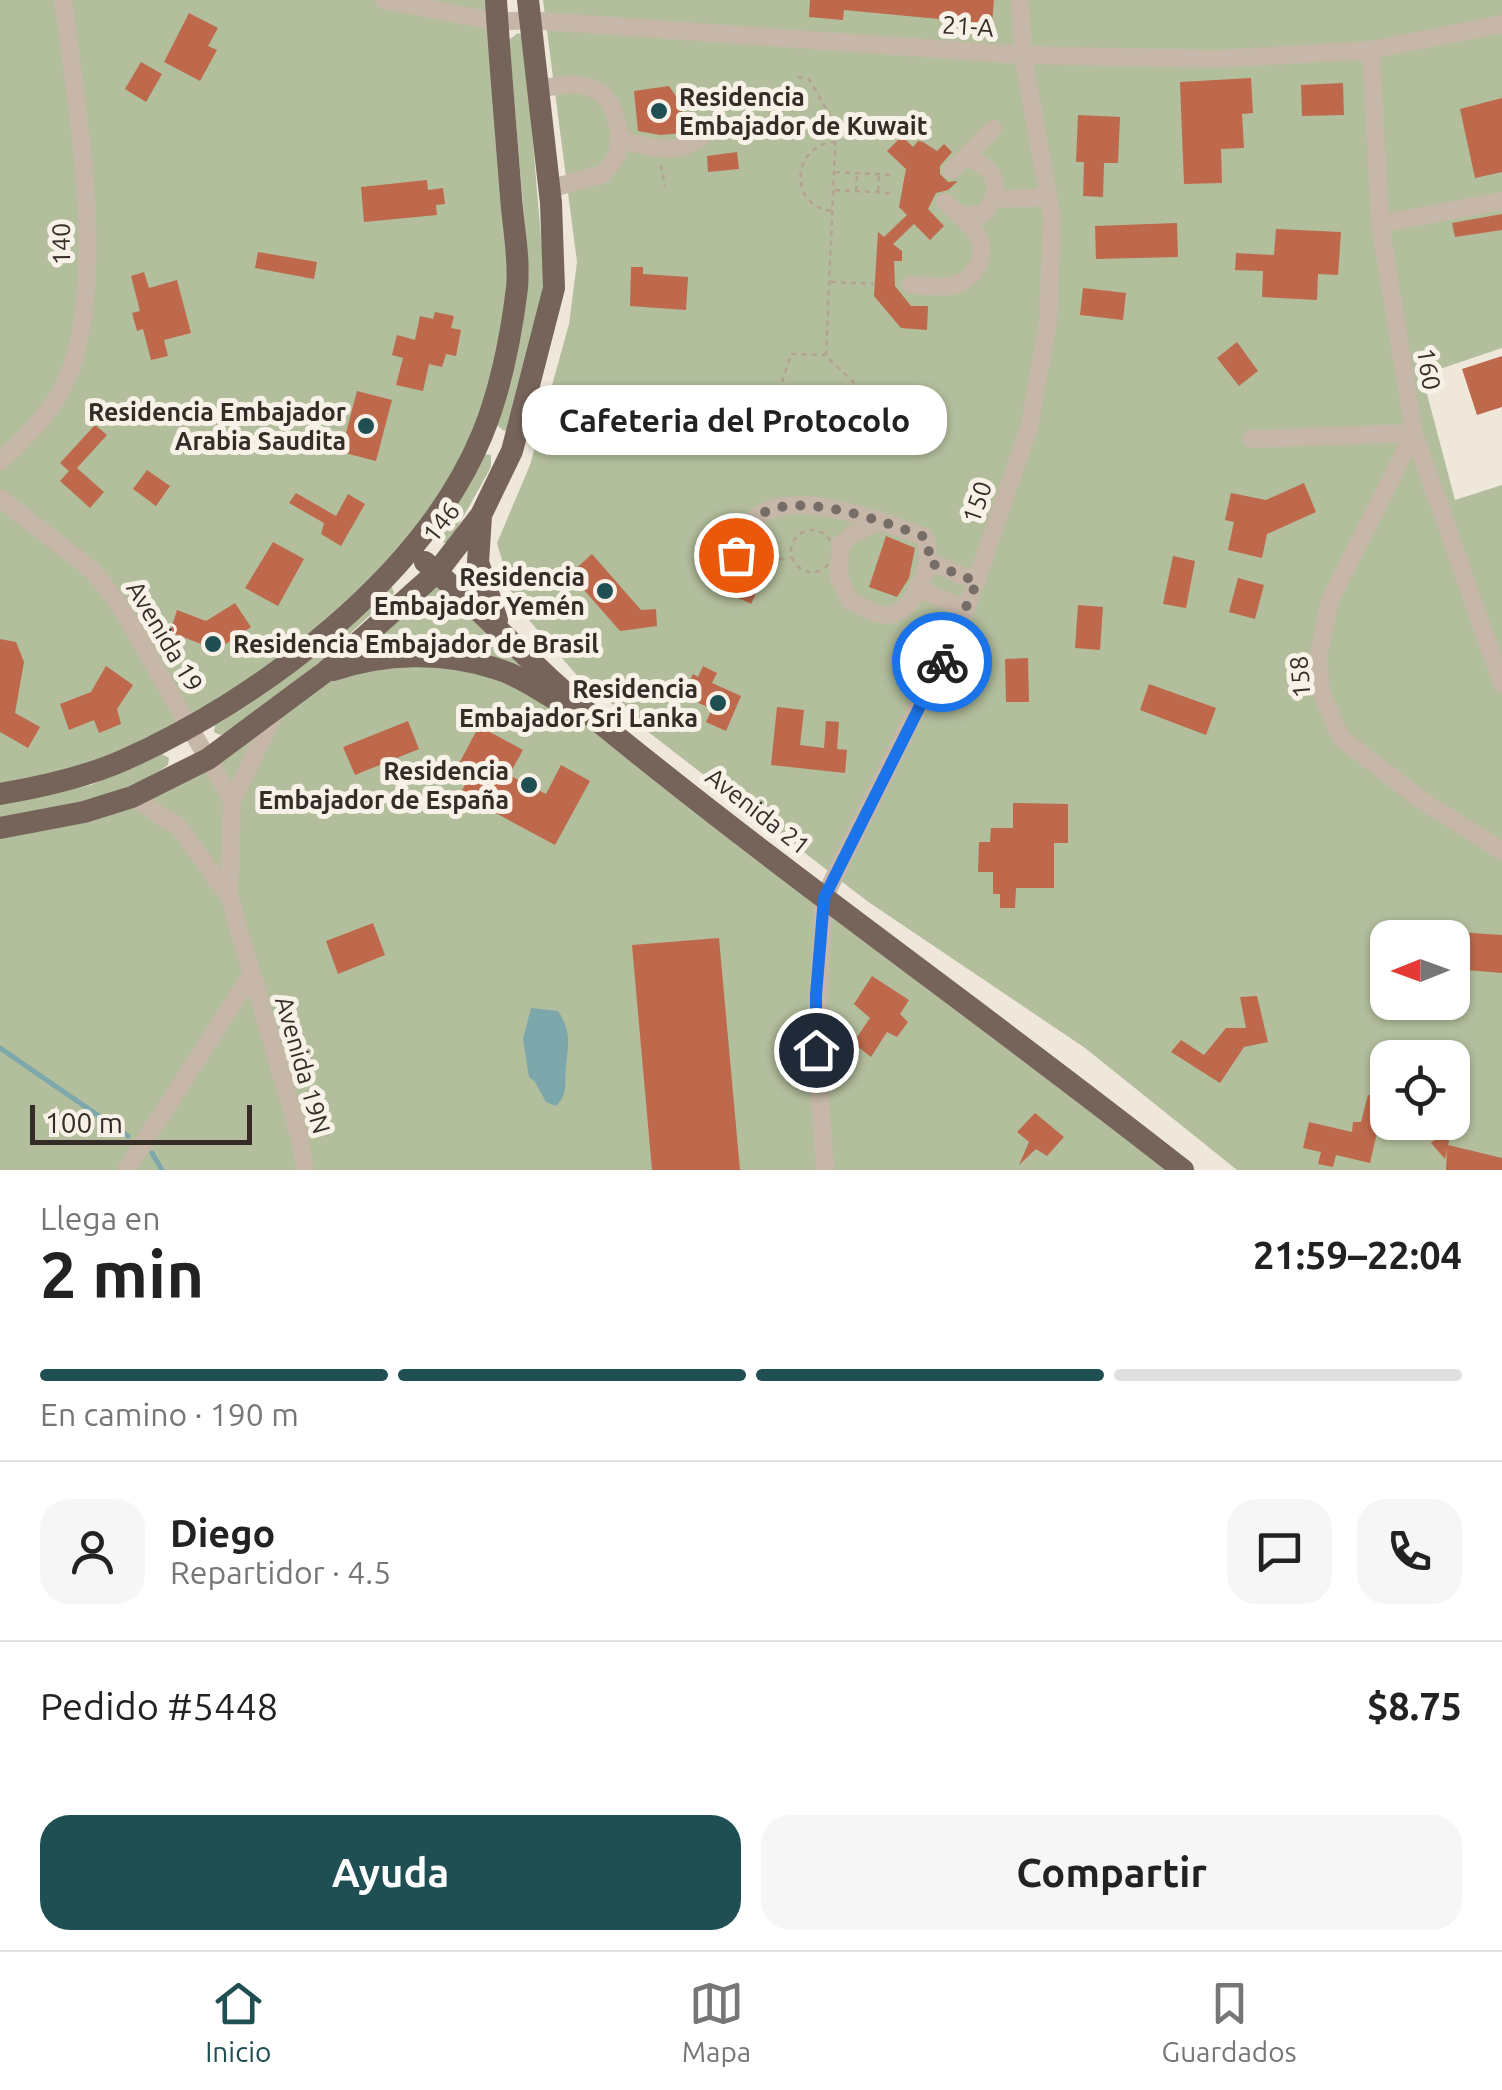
<!DOCTYPE html>
<html lang="es">
<head>
<meta charset="utf-8">
<style>
  body { margin:0; font-family:Ubuntu,sans-serif; background:#f6f6f6; color:#222; height:100vh; display:flex; flex-direction:column; font-size:38px; white-space:nowrap }
  * { box-sizing:border-box; margin:0 }
  p { font-size:32px; color:#767676 }
  .icon { flex:none; width:55px; height:55px; fill:none; stroke:currentColor; stroke-width:2; stroke-linecap:round; stroke-linejoin:round }
  .map { position:relative; height:1170px; overflow:hidden }
  .panel { display:flex; flex-direction:column; background:#fff; flex:1 }
  .panel>* { flex:none }
  .needle { width:65px; rotate:269deg }
  .tools { position:absolute; left:1370px; top:920px; display:grid; gap:20px }
  .tools a { display:grid; place-items:center; width:100px; height:100px; border-radius:20px; background:#fff; box-shadow:0 2px 8px #0004; font-size:50px }
  .scale { position:absolute; left:30px; bottom:25px; width:222px; box-sizing:border-box; padding-left:10px; border:5px solid #352c28; border-top:0; font-size:28px; line-height:35px; white-space:nowrap; color:#352c28; -webkit-text-stroke:8px #f8f1e7; paint-order:stroke }
  .pin { position:absolute; display:grid; place-items:center; width:85px; height:85px; color:#fff; margin:-42px; border:5px solid #fff; border-radius:50%; box-shadow:0 2px 10px #0007 }
  .courier { position:absolute; display:grid; place-items:center; width:100px; height:100px; margin:-50px; border:8px solid #1a73e8; border-radius:50%; background:#fff; color:#222; box-shadow:0 2px 12px #0007 }
  .bubble { position:absolute; height:70px; border-radius:30px; background:#fff; box-shadow:0 2px 8px #0004; font-size:32px; font-weight:700; line-height:70px; text-align:center }
  .head em { font-style:normal; font-weight:700 }
  .head div { display:flex; flex-direction:column-reverse }
  .head { display:flex; align-items:center; justify-content:space-between; height:170px; padding:0 40px }
  h1 { font-size:65px; font-weight:700; line-height:75px }
  .bar { display:grid; grid-template-columns:repeat(4,1fr); gap:15px 10px; align-content:center; height:120px; padding:0 40px }
  .bar i { height:12px; border-radius:8px; background:#e0e0e0 }
  .bar .active { background:#204f53 }
  .bar p { grid-column:span 4 }
  .line { display:flex; align-items:center; gap:25px; padding:0 40px; border-top:2px solid #e0e0e0 }
  .line div { flex:1 }
  .round { display:grid; place-items:center; flex:none; width:105px; height:105px; border-radius:30px; background:#f6f6f6 }
  .primary-button { display:flex; gap:20px; margin-top:auto; padding:20px 40px }
  .primary-button a { flex:1; height:115px; border-radius:30px; background:#204f53; color:#fff; font-size:40px; font-weight:700; line-height:115px; text-align:center }
  .primary-button a+a { background:#f6f6f6; color:#222 }
  .menu { display:flex; justify-content:space-around; align-items:center; height:140px; border-top:2px solid #e0e0e0; background:#fff; font-size:28px; color:#767676 }
  .menu a { display:grid; justify-items:center; gap:5px }
  .menu .active { color:#204f53 }
  .map>svg:first-child { display:block }
  .green { fill:#b2be9c; fill-rule:evenodd }
  .water { fill:#7ca8ab }
  .lines { fill:none; stroke-linecap:round; stroke-linejoin:round }
  .stream { stroke:#7ca8ab; stroke-width:5 }
  .building { fill:#be694b }
  .path { stroke:#b3a192; stroke-width:2.5; stroke-dasharray:5 5; stroke-linecap:butt }
  .minor { stroke:#c7b7a8; stroke-width:18 }
  .major { stroke:#76645a; stroke-width:22 }
  .done { stroke:#766d67; stroke-width:10; stroke-dasharray:0 18 }
  .route { stroke:#1a73e8; stroke-width:12 }
  .poi-dot { fill:#204f53; stroke:#f8f1e7; stroke-width:4 }
  .labels { text-anchor:middle; stroke-width:10; stroke-linejoin:round; paint-order:stroke }
  .street-label { font-size:25px; fill:#352c28; stroke:#f8f1e7 }
  .poi-label { font-size:25px; font-weight:bold; fill:#352c28; stroke:#f8f1e7; text-anchor:end }
</style>
</head>
<body>
<div class="map">
<svg width="1502" height="1170" viewBox="0 0 1502 1170">
  <rect width="100%" height="100%" fill="#f0e7db"/>
  <path class="green" d="M0,0h496l22,282 -11,71 -60,146 -122,136 -134,92 -191,67z
    M543,0h959v348l-80,27 33,125 47,-15v685h-265l-152,-122 -218,-147 -286,-221 -66,-76 -18,-61 33,-78 39,-141 8,-62zM1388,938h64v64h-64zM1388,1058h64v64h-64z
    M518,33l5,3 2,13 19,224 -3,34 -32,122 -5,2 -7,-6 25,-99 7,-51 -20,-235z
    M484,454l7,1v12l-41,74 -6,2 -6,-4 1,-10z
    M437,572l118,113 633,485h-1188v-342l28,-3 180,-66z
    M391,585l3,8 -78,72 -85,66 -11,4 -6,-3 1,-7z
    M160,753l9,5 -1,7c-47,34 -111,42 -168,52v-13l91,-19z"/>
  <path class="water" d="M531,1008l27,3c14,21 10,34 8,56 -2,16 3,26 -10,39l-10,-4 -11,-20 -6,-5 -6,-38z"/>
  <g class="lines">
    <path class="stream" d="M0,1048l128,88
      M152,1153l10,17"/>
  </g>
  <path class="building" d="M810,0h184l-2,24 -148,-14 -1,10 -34,-3z
    M189,13l29,15 -10,18 9,4 -17,31 -36,-19z
    M141,62l21,12 -16,28 -21,-13z
    M1251,78l2,35 -11,1 2,34 -23,1 1,34 -38,1 -4,-102z
    M1343,83l1,32 -42,1 -1,-31z
    M669,86l11,16 4,19 9,-1v6l-10,7 -23,2 -22,-4 -4,-40z
    M1502,98v74l-27,6 -15,-69z
    M1078,115l42,2 -2,46h-14l-1,34 -20,-1 1,-34h-8z
    M902,136l11,11 5,-6 5,1 14,9 7,-7 8,8 -12,14v8l8,8 10,-1 -10,9 -12,3 -8,16 16,17 -14,14 -16,-16 -21,20 9,7v10h-8l1,25 16,20h17l-1,24 -26,-2 -27,-32 4,-64 6,5 23,-22 -8,-8 7,-38 -19,-18z
    M737,152l2,17 -31,3 -1,-16z
    M427,180l1,10 15,-2 2,16 -9,1 1,10 -73,7 -3,-35z
    M1502,214v16l-47,7 -3,-14z
    M1177,223l1,34 -82,2 -1,-33z
    M1276,229l65,3 -3,43 -20,-1 -1,26 -55,-3 1,-26 -28,-1 1,-17 38,2z
    M258,252l59,10 -3,17 -59,-11z
    M631,267h12v7l45,3 -2,33 -56,-4z
    M144,272l5,16 28,-8 14,53 -27,7 4,16 -17,4 -8,-31 -6,2 -5,-18 8,-2 -9,-35z
    M1083,288l43,5 -3,27 -43,-5z
    M435,312l19,4 -3,12 10,2 -5,26 -10,-2 -4,13 -13,-3 -6,27 -27,-6 7,-27 -11,-3 5,-20 18,5 5,-24 13,3z
    M1237,342l21,29 -19,15 -22,-28z
    M1502,356v51l-25,8 -15,-46z
    M357,391l35,9 -16,61 -35,-9z
    M611,407l32,6 1,6 6,3 -3,17 -6,-1 -2,13 -34,-6z
    M95,425l12,10 -30,33 27,24 -14,16 -30,-27 9,-10 -9,-8z
    M147,470l23,16 -14,20 -23,-17z
    M1304,483l12,29 -49,22 -5,24 -34,-8 6,-28 -9,-2 6,-27 35,7z
    M296,493l40,23 12,-22 17,10 -24,42 -20,-12 3,-11 -35,-20z
    M886,536l29,12 -6,30 -12,19 -28,-10z
    M273,542l31,17 -26,47 -33,-18z
    M592,554l49,56 15,-1 1,17 -37,5 -50,-57z
    M721,556l8,10h12l23,11 -13,27 -43,-20z
    M1173,556l22,5 -9,47 -23,-4z
    M1238,578l26,7 -9,34 -26,-7z
    M235,603l16,24 -27,18 -23,-1 -31,-12 7,-22 29,11z
    M1078,605l25,2 -3,43 -25,-2z
    M0,639l16,3 8,20 -9,51 25,14 -12,21 -28,-16z
    M1028,658l1,44h-23l-1,-43z
    M106,666l27,19 -16,24 4,15 -22,9 -5,-13 -25,10 -9,-26 31,-12z
    M703,666l14,7 -5,10 29,13 -15,35 -20,-9 6,-13 -29,-13 10,-22 5,3z
    M1149,684l67,24 -10,27 -66,-25z
    M777,707l27,3 -4,35 24,3 2,-27 13,1 -2,27 10,1 -2,23 -74,-8z
    M408,721l11,28 -64,26 -12,-28z
    M479,726l44,24 -14,25 37,19 15,-29 29,16 -35,64 -95,-51 6,-11 -13,-8z
    M1013,803l55,1v39h-14v45h-38l-1,20h-15v-14h-7v-22h-15l1,-30h11l1,-14h22z
    M373,923l12,32 -47,19 -12,-33z
    M1457,932l45,3v38l-47,-4z
    M719,938l21,232h-88l-20,-225z
    M872,976l37,24 -9,14 8,8 -11,15 -10,-5 -16,25 -18,-14 17,-25 -16,-14z
    M1257,996l11,46 -24,5 -24,36 -49,-31 10,-12 23,15 22,-27h20l-6,-31z
    M1368,1095l20,5v20l-8,-1 -10,44 -34,-8 -3,12 -15,-3 3,-12 -18,-4 6,-26 43,10 1,-10h8z
    M1035,1113l29,24 -17,19 -11,-7 -17,16 10,-23 -12,-10z
    M1453,1125l-5,20 54,13v12h-56l1,-21 -2,10 -14,-16z"/>
  <g class="lines">
    <path class="path" d="M798,77l11,2 27,47 -10,230 48,46
      M661,165l4,22
      M835,172l59,3
      M835,190l57,3
      M856,191l1,-16
      M878,191l1,-17
      M831,211c-45,-7 -37,-68 4,-69
      M831,282l44,2
      M782,382l9,-28 34,1
      M791 551a21 21 0 1 1 42 0a21 21 0 1 1-42 0Z
      M751,561l10,4 30,-8"/>
    <path class="minor" d="M384,0l114,22 31,-2 494,35 195,4 153,-9 131,-26
      M1371,50l9,174 34,209 88,251
      M537,89c18,-3 41,-8 57,0 20,8 30,45 23,65 -2,7 -10,14 -14,20l-54,15
      M618,139c28,7 64,20 86,-6
      M952,170l41,-41
      M995,199l53,-2
      M963,217l19,-3c24,-22 14,-50 -18,-56
      M1380,224l122,-23
      M911,285c13,0 28,3 40,1 11,-2 21,-10 26,-19 15,-29 -13,-49 -32,-65
      M1251,439l163,-6 -84,167 -12,58 3,34 20,46 82,63 79,50
      M0,462c19,-19 41,-39 56,-63 58,-90 20,-295 7,-399
      M0,498l92,72 27,34 113,197 -3,95 70,239 6,35
      M735,555c4,-9 7,-21 13,-29 33,-46 135,-4 177,11 9,23 -8,77 -38,78 -12,0 -26,-9 -37,-14l-11,-23 1,-33 14,-12 27,-12
      M928,561l49,21
      M917,588l49,21
      M132,797l47,30 49,68
      M232,801l44,-90
      M126,1170l125,-195
      M825,1170l-9,-128 8,-144 142,-289 63,-181 19,-106 4,-104 -29,-163 -3,-55"/>
    <path class="major" d="M481,516l-3,46 19,58
      M425,562c64,55 120,117 185,169 187,152 384,290 573,439
      M333,670c52,-17 108,-19 161,-2 25,7 48,24 69,36
      M0,794c41,-7 86,-17 124,-34 137,-61 299,-183 358,-325 19,-46 29,-98 35,-147 3,-29 -4,-62 -6,-91 -5,-66 -11,-131 -15,-197
      M0,828l84,-16 48,-15 76,-38 117,-87 112,-100 44,-57 31,-64 42,-163 -3,-85 -23,-203"/>
  </g>
  <g class="lines">
    <path class="done" d="M736,555c3,-9 6,-21 12,-29 32,-45 136,-4 177,11l4,11 -1,14 49,20 -35,80"/>
    <path class="route" d="M816,1050v-55l8,-97 118,-236"/>
  </g>
  <g class="poi-dot">
    <circle cx="659" cy="111" r="10"/>
    <circle cx="366" cy="426" r="10"/>
    <circle cx="605" cy="591" r="10"/>
    <circle cx="213" cy="644" r="10"/>
    <circle cx="718" cy="703" r="10"/>
    <circle cx="529" cy="785" r="10"/>
  </g>
  <g class="labels">
    <g class="street-label">
      <text transform="translate(968 26) rotate(4)" y="9">21-A</text>
      <text transform="translate(61 244) rotate(-91)" y="9">140</text>
      <text transform="translate(1429 369) rotate(81)" y="9">160</text>
      <text transform="translate(977 502) rotate(-71)" y="9">150</text>
      <text transform="translate(441 522) rotate(-52)" y="9">146</text>
      <text transform="translate(165 636) rotate(59)" y="9">Avenida 19</text>
      <text transform="translate(1300 677) rotate(-95)" y="9">158</text>
      <text transform="translate(758 811) rotate(38)" y="9">Avenida 21</text>
      <text transform="translate(303 1065) rotate(74)" y="9">Avenida 19N</text>
    </g>
    <g class="poi-label">
      <text x="679" y="106" text-anchor="start">Residencia<tspan x="679" dy="29">Embajador de Kuwait</tspan></text>
      <text x="346" y="421">Residencia Embajador<tspan x="346" dy="29">Arabia Saudita</tspan></text>
      <text x="585" y="586">Residencia<tspan x="585" dy="29">Embajador Yemén</tspan></text>
      <text x="233" y="653" text-anchor="start">Residencia Embajador de Brasil</text>
      <text x="698" y="698">Residencia<tspan x="698" dy="29">Embajador Sri Lanka</tspan></text>
      <text x="509" y="780">Residencia<tspan x="509" dy="29">Embajador de España</tspan></text>
    </g>
  </g>
</svg>
<div class="tools">
<a><svg class="needle" viewBox="-14 -14 28 28"><path d="M0-13l5 13h-10z" fill="#e53935"/><path d="M0 13l5-13h-10z" fill="#767676"/></svg></a>
<a><svg class="icon" aria-label="locate" viewBox="0 0 24 24"><circle cx="12" cy="12" r="6"/><path d="M12 2v4M12 18v4M2 12h4M18 12h4"/></svg></a>
</div>
<div class="scale">100 m</div>
<div class="pin" style="left:736px;top:555px;background:#ea580c"><svg class="icon" aria-label="bag" viewBox="0 0 24 24"><path d="M5 8h14l-1 12H6zM9 8a3 3 0 0 1 6 0"/></svg></div>
<div class="pin" style="left:816px;top:1050px;background:#1f2937"><svg class="icon" aria-label="home" viewBox="0 0 24 24"><path d="M3 11l9-7 9 7M6 9v11h12V9"/></svg></div>
<div class="courier" style="left:942px;top:662px"><svg class="icon" aria-label="bike" viewBox="0 0 24 24"><circle cx="6" cy="16" r="4"/><circle cx="18" cy="16" r="4"/><path d="M6 16l4-8h5l3 8M10 8l3 8H6M13 5h3"/></svg></div>
<div class="bubble" style="left:522px;top:385px;width:425px">Cafeteria del Protocolo</div>
</div>
<section class="panel">
<div class="head"><div><h1>2 min</h1><p>Llega en</p></div><em>21:59–22:04</em></div>
<div class="bar"><i class="active"></i><i class="active"></i><i class="active"></i><i></i><p>En camino · 190 m</p></div>
<div class="line" style="height:180px"><a class="round"><svg class="icon" aria-label="person" viewBox="0 0 24 24"><circle cx="12" cy="8" r="4"/><path d="M4 21q1-7 8-7t8 7"/></svg></a><div><b>Diego</b><p>Repartidor · 4.5</p></div><a class="round"><svg class="icon" aria-label="chat" viewBox="0 0 24 24"><path d="M4 5h16v11H9l-5 4z"/></svg></a><a class="round"><svg class="icon" aria-label="phone" viewBox="0 0 24 24"><path d="M5 4h4l2 5-3 2q2 4 5 5l2-3 5 2v4C11 20 4 13 5 4z"/></svg></a></div>
<div class="line" style="height:130px"><div>Pedido #5448</div><b>$8.75</b></div>
<div class="primary-button"><a>Ayuda</a><a>Compartir</a></div>
</section>
<nav class="menu">
<a class="active"><svg class="icon" aria-label="home" viewBox="0 0 24 24"><path d="M3 11l9-7 9 7M6 9v11h12V9"/></svg>Inicio</a>
<a><svg class="icon" aria-label="map" viewBox="0 0 24 24"><path d="M3 6l6-2 6 2 6-2v14l-6 2-6-2-6 2zM9 4v14M15 6v14"/></svg>Mapa</a>
<a><svg class="icon" aria-label="saved" viewBox="0 0 24 24"><path d="M7 4h10v16l-5-4-5 4z"/></svg>Guardados</a>
</nav>
</body>
</html>
